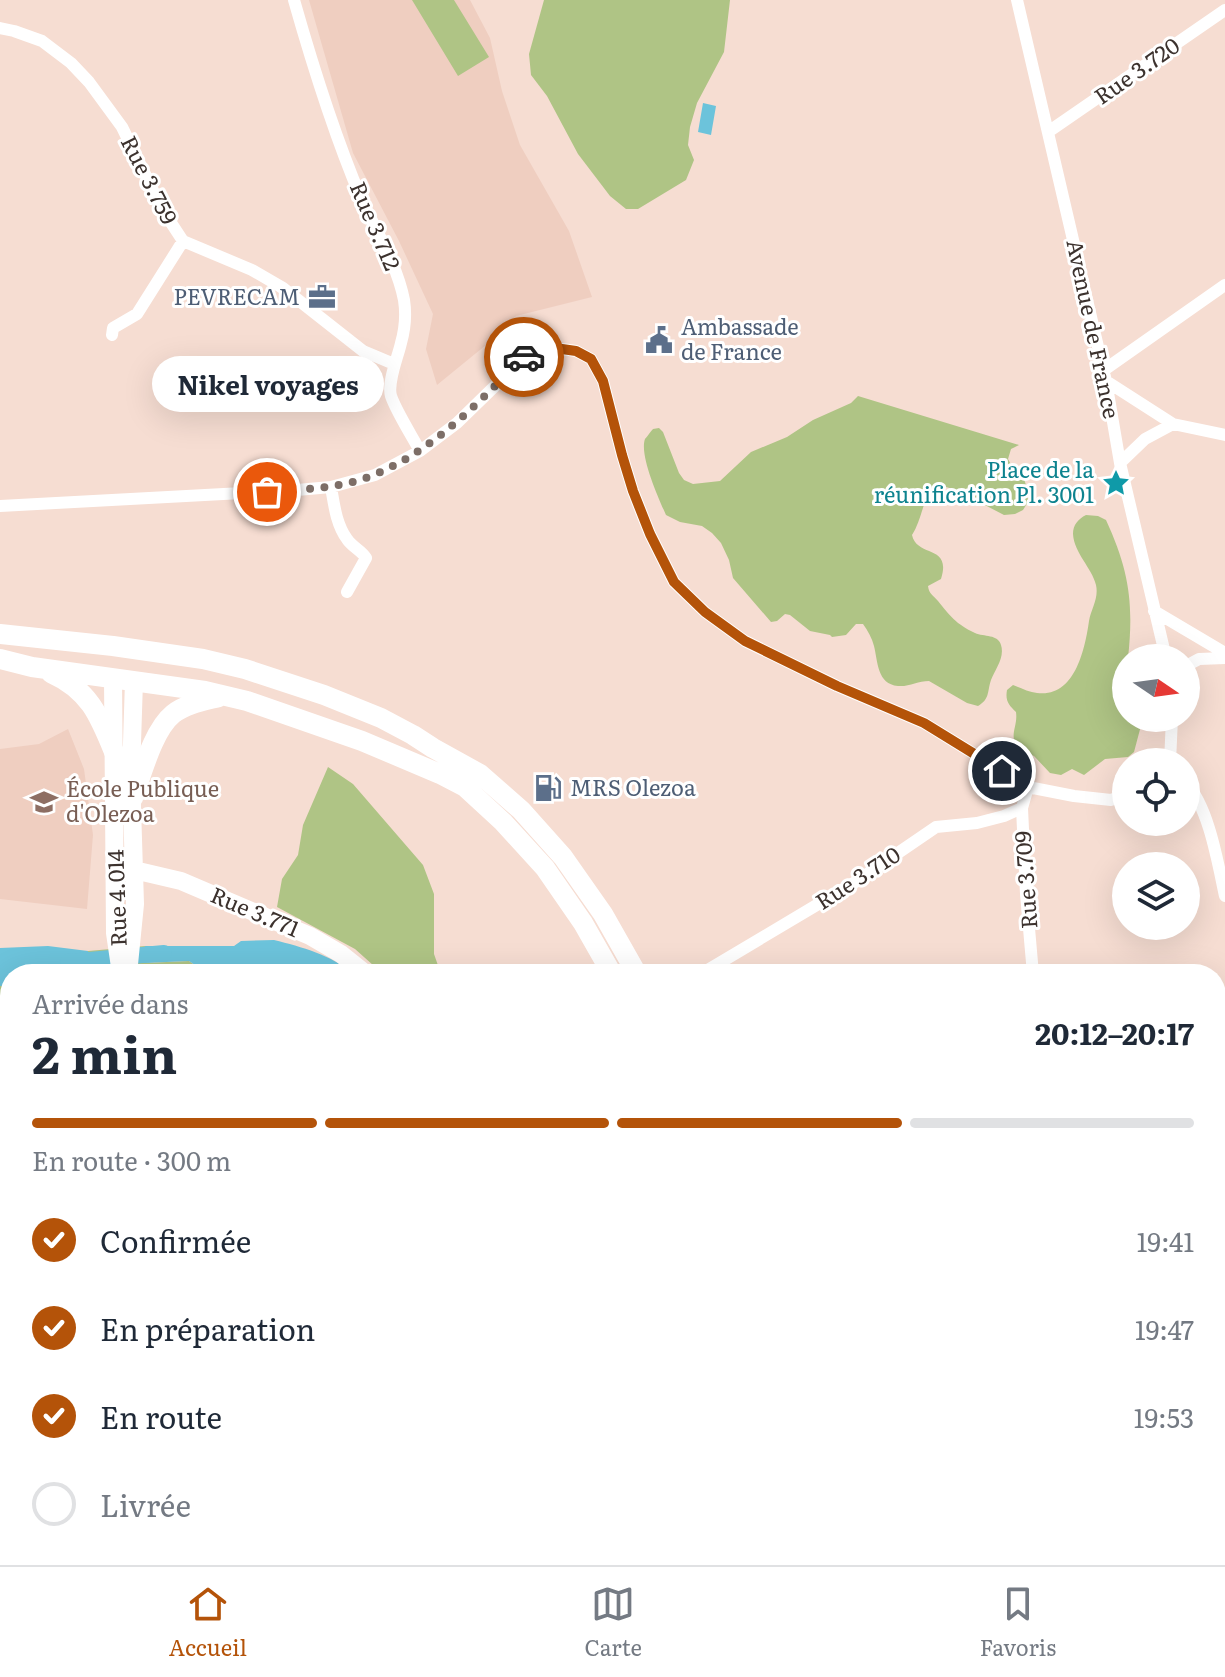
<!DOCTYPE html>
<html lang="fr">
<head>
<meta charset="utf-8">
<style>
  body { margin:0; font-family:Literata,serif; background:#f2f2f3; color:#1f2937; height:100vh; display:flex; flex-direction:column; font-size:30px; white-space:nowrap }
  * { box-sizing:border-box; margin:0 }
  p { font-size:26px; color:#747a83 }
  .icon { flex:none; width:44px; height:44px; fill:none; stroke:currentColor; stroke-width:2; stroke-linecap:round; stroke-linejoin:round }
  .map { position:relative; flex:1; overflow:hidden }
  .side { position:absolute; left:0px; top:964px; width:1226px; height:602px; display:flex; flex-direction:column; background:#fff; border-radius:32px 32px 0 0; box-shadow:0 8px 32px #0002 }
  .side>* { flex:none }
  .needle { width:52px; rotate:103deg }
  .fabs { position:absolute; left:1112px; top:644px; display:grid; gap:16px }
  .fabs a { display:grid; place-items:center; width:88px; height:88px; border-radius:50%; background:#fff; box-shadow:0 8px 32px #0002; font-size:40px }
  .pin { position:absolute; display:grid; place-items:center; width:68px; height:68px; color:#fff; margin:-34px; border:4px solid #fff; border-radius:50%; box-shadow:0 2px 8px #0007 }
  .courier { position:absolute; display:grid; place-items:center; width:80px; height:80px; margin:-40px; border:6px solid #b45309; border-radius:50%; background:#fff; color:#222; box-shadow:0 2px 10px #0007 }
  .bubble { position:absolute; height:56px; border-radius:28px; background:#fff; box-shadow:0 8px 32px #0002; font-size:26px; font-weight:700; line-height:56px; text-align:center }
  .overview em { font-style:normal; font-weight:700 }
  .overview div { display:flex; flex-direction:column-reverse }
  .overview { display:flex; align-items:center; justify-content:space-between; height:136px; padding:0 32px }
  h1 { font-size:52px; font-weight:700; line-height:60px }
  .bar { display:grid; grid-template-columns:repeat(4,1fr); gap:12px 8px; align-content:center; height:96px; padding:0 32px }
  .bar i { height:10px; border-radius:6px; background:#e0e1e3 }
  .bar .on { background:#b45309 }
  .bar p { grid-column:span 4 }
  ol { padding:0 32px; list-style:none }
  li { display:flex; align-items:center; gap:24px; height:88px }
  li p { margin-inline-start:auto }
  li .icon { padding:8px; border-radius:50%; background:#b45309; color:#fff; stroke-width:4 }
  li:last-child { color:#747a83 }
  li i { width:44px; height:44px; border:4px solid #e0e1e3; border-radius:50% }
  .tab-bar { display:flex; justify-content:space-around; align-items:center; height:112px; border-top:2px solid #e0e1e3; background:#fff; font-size:22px; color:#747a83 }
  .tab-bar a { display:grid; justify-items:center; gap:4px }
  .tab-bar .on { color:#b45309 }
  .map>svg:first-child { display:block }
  .built { fill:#efcec0 }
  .green { fill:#afc485 }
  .water { fill:#6cc3db }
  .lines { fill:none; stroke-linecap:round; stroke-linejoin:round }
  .canal { stroke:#6cc3db; stroke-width:16 }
  .minor { stroke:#fff; stroke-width:12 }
  .secondary { stroke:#fff; stroke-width:18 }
  .primary { stroke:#fff; stroke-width:20 }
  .rail { stroke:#685b55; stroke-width:5; stroke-dasharray:12 6; stroke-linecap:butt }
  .done { stroke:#7d6e67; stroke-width:8; stroke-dasharray:0 14.4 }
  .route { stroke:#b45309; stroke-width:10 }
  .labels { text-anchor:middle; stroke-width:6; stroke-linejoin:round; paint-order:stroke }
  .street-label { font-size:22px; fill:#3c322e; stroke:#fff }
  .service-label { font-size:22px; fill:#4e5e75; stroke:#fff; text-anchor:start }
  .culture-label { font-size:22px; fill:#0d838f; stroke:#fff; text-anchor:end }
  .education-label { font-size:22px; fill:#785e54; stroke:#fff; text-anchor:start }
</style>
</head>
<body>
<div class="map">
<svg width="1225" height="1565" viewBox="0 0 1225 1565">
  <rect width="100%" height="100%" fill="#f6ddd2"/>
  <path class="built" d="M309,0h161l20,38 12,53 18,54 49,86 23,66 -76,19 -19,20 -60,49 -11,-36 7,-35 -34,-73 -46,-88z
    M68,729l16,40 9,66 -6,74 -87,-10v-150l39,-5z"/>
  <path class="green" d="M412,0h42l35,57 -31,19z
    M544,0h186l-6,52 -27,51 -7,24 -2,18 6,15 -8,20 -48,29h-12l-16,-13 -32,-42 -31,-58 -16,-21 -2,-21z
    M858,396l161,49 -8,4 -3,10 6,11 10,9 3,9 1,14 -5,8 -8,4 -11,1 -48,-25 -20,-6c-13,12 -14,36 -24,51 5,23 40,9 29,44l-13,7c1,8 5,9 10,15 12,15 18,23 37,32 9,4 23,1 26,12 4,13 -6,24 -10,35 -4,12 -1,19 -13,26l-11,-3 -38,-22c-11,0 -20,6 -31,5 -21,-2 -20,-24 -24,-40 -2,-8 -6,-15 -11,-22h-7l-10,11 -14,2 -2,-2 -20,-4 -20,-16 -5,-1 -8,7 -6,1 -38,-44 -4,-18 -8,-17 -9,-10 -10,-7 -22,-4 -14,-7c-7,-16 -27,-60 -21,-76 1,-1 7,-9 8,-10l6,-1 4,4 16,41 5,7 9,4 27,-3 31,-29 36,-15 26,-17 38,-17z
    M1086,515l12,1 8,4c23,50 28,83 22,138h-2v60h17l-9,34 -6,5 -23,2 -21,16 -12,-6 -11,6 -11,-2 -16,-17 -17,-7c-8,-16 1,-22 -1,-37 -7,-7 -11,-11 -9,-22l6,-5c8,3 16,7 24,8 38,5 48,-44 52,-72 2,-12 10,-23 7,-36 -4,-17 -22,-32 -23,-51 0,-9 5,-15 13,-19z
    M328,767l25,17 70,81 11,29v60l7,20h-58l-28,-25 -78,-42 5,-28 16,-24 5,-30z
    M145,946l-1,17 45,-2 19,13h-140l20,-6v-17z
    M0,986h10v95l-10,-7z
    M331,1556h242l3,9h-242z"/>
  <path class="water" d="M703,103l13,3 -5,29 -13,-3z
    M274,940c28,7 57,15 80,34h-146l-19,-13 -45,2 1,-17h89l7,-5z
    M48,946l40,5 1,17 -21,6h-58v12h-10v-38z
    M573,1556h47l3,9h-47z"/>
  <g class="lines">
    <path class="canal" d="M68,962l96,-9"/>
    <path class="minor" d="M294,0c19,67 40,134 67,198 15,33 36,66 43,102 2,13 1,29 -3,43 -3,14 -14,39 -10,53 5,15 21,40 29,55
      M1017,0l89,381 14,82 46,195
      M0,28l14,3 28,10 29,22 18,19 33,45 40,82 21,32 69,29 31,18 80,63 31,13
      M1048,132l177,-122
      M112,335l1,-7 24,-14 46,-73
      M1104,370l121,-85
      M1106,381l67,43
      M1120,463l25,-24 28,-15 52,11
      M331,487c3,17 5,37 16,52 5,8 14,11 19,19l-19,34
      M0,506l297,-16 34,-3 44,-12 45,-24 37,-28 73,-71 18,-5 28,4 15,8 12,22 19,74 11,36 17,43 24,48 31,30 40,29 92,45 87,37 104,64 46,9 37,4 15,-6
      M1154,611l71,42
      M1186,666l13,-7 26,-1
      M1170,762l2,-44
      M1186,783c23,24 32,81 39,113
      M1028,787l-6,21 4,86 7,80
      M701,974l156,-93 79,-54 41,-4 27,-7 18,-8
      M0,1274h10
      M1216,1388l9,38
      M0,1506l10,-6
      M323,1556l3,9
      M1009,1556l3,9
      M1145,1556l2,9"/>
    <path class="secondary" d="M113,678l2,255 6,41
      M134,870l47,11 129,55 31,18 25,20
      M128,974l7,-70 -4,-130 3,-93
      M0,1070l10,7
      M0,1352l10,-22
      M641,1556l3,9"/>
    <path class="primary" d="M0,634l113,12 90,13 42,10 79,26 57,23 32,17 20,13 47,26 41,36 42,47 40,57 34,60
      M0,659l32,8 173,24 42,10 115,40 78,33 25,13 38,35 42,46 38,55 29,51
      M51,673c38,17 48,42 63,79
      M133,798c9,-24 20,-68 40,-84 13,-10 30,-13 46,-17
      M877,1556l5,9
      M903,1556l5,9"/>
    <path class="rail" d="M0,998l10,8
      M399,1556l4,9"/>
  </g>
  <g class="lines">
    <path class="done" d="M267,492c36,-3 75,-3 109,-18 59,-25 103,-72 148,-117"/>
    <path class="route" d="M524,357l6,-5 18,-5 28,4 15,8 12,22 19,74 11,36 17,43 24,48 31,30 40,29 92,45 87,37 78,48"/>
  </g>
  <defs>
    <g id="office-bare" transform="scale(2.16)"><path d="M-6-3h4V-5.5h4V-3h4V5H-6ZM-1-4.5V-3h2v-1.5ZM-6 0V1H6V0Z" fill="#5c6f8a" stroke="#fff" stroke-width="2.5" paint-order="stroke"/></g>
    <g id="civic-bare" transform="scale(2.16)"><path d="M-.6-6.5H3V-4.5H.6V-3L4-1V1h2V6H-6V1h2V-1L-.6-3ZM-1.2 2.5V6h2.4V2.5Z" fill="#5c6f8a" stroke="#fff" stroke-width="2.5" paint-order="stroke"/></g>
    <g id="sight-bare" transform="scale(2.16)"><path d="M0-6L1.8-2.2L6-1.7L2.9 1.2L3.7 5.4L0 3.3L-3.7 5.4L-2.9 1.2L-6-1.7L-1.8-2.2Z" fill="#0f9aa8" stroke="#fff" stroke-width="2.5" paint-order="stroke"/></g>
    <g id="fuel-bare" transform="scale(2.16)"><path d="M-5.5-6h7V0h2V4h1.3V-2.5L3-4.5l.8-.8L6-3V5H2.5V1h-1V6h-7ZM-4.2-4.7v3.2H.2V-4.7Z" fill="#5c6f8a" stroke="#fff" stroke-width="2.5" paint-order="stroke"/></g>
    <g id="school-bare" transform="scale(2.16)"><path d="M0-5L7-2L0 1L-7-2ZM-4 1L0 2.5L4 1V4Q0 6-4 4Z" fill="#8d6e63" stroke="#fff" stroke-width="2.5" paint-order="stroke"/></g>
  </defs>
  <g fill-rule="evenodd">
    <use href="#office-bare" x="322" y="297"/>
    <use href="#civic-bare" x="659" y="340"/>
    <use href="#sight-bare" x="1116" y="483"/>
    <use href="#fuel-bare" x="548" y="788"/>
    <use href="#school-bare" x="44" y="802"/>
  </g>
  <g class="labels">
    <g class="street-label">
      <text transform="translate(1137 71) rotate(-35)" y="8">Rue 3.720</text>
      <text transform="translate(149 180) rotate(63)" y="8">Rue 3.759</text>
      <text transform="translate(375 226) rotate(67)" y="8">Rue 3.712</text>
      <text transform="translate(1093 329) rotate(78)" y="8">Avenue de France</text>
      <text transform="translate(858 878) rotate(-33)" y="8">Rue 3.710</text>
      <text transform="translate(1026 880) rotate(-94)" y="8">Rue 3.709</text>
      <text transform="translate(117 898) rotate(-92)" y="8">Rue 4.014</text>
      <text transform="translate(255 912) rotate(23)" y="8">Rue 3.771</text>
    </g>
    <g class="service-label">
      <text x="300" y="305" text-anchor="end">PEVRECAM</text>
      <text x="681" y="335">Ambassade<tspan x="681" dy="25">de France</tspan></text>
      <text x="570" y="796">MRS Olezoa</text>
    </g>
    <g class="culture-label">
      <text x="1094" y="478">Place de la<tspan x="1094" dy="25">réunification Pl. 3001</tspan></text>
    </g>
    <g class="education-label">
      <text x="66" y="797">École Publique<tspan x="66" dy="25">d'Olezoa</tspan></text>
    </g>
  </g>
</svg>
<div class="fabs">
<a><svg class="needle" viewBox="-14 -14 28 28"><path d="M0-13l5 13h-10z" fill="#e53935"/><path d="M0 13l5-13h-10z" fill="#747a83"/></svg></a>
<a><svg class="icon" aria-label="locate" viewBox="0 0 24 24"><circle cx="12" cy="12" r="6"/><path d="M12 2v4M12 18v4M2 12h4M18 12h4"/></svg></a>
<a><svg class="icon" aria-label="layers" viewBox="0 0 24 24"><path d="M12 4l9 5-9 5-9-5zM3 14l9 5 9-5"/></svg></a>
</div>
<div class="pin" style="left:267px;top:492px;background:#ea580c"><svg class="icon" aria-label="bag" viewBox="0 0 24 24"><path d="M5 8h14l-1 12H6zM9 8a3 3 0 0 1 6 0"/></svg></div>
<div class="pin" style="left:1002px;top:771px;background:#1f2937"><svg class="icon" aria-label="home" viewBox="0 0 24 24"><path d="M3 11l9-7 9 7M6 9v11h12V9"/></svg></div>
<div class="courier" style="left:524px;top:357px"><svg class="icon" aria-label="car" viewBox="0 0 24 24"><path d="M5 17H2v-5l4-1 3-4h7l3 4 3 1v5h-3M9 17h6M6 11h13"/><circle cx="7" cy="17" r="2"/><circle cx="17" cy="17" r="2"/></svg></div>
<div class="bubble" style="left:152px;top:356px;width:232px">Nikel voyages</div>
<section class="side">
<div class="overview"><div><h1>2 min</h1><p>Arrivée dans</p></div><em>20:12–20:17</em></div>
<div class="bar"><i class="on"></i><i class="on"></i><i class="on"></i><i></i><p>En route · 300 m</p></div>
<ol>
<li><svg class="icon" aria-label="check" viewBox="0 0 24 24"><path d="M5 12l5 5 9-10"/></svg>Confirmée<p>19:41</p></li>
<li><svg class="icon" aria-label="check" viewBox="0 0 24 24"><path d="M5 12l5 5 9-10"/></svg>En préparation<p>19:47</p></li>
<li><svg class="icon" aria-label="check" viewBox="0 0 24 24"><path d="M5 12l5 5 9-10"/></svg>En route<p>19:53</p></li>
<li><i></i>Livrée</li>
</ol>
</section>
</div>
<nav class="tab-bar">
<a class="on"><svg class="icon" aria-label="home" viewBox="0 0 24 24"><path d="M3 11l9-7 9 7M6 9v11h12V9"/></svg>Accueil</a>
<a><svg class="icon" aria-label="map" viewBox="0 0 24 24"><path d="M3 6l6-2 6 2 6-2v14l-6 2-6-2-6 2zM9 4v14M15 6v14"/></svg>Carte</a>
<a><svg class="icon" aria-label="saved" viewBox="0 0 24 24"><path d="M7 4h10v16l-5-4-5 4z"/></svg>Favoris</a>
</nav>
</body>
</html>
